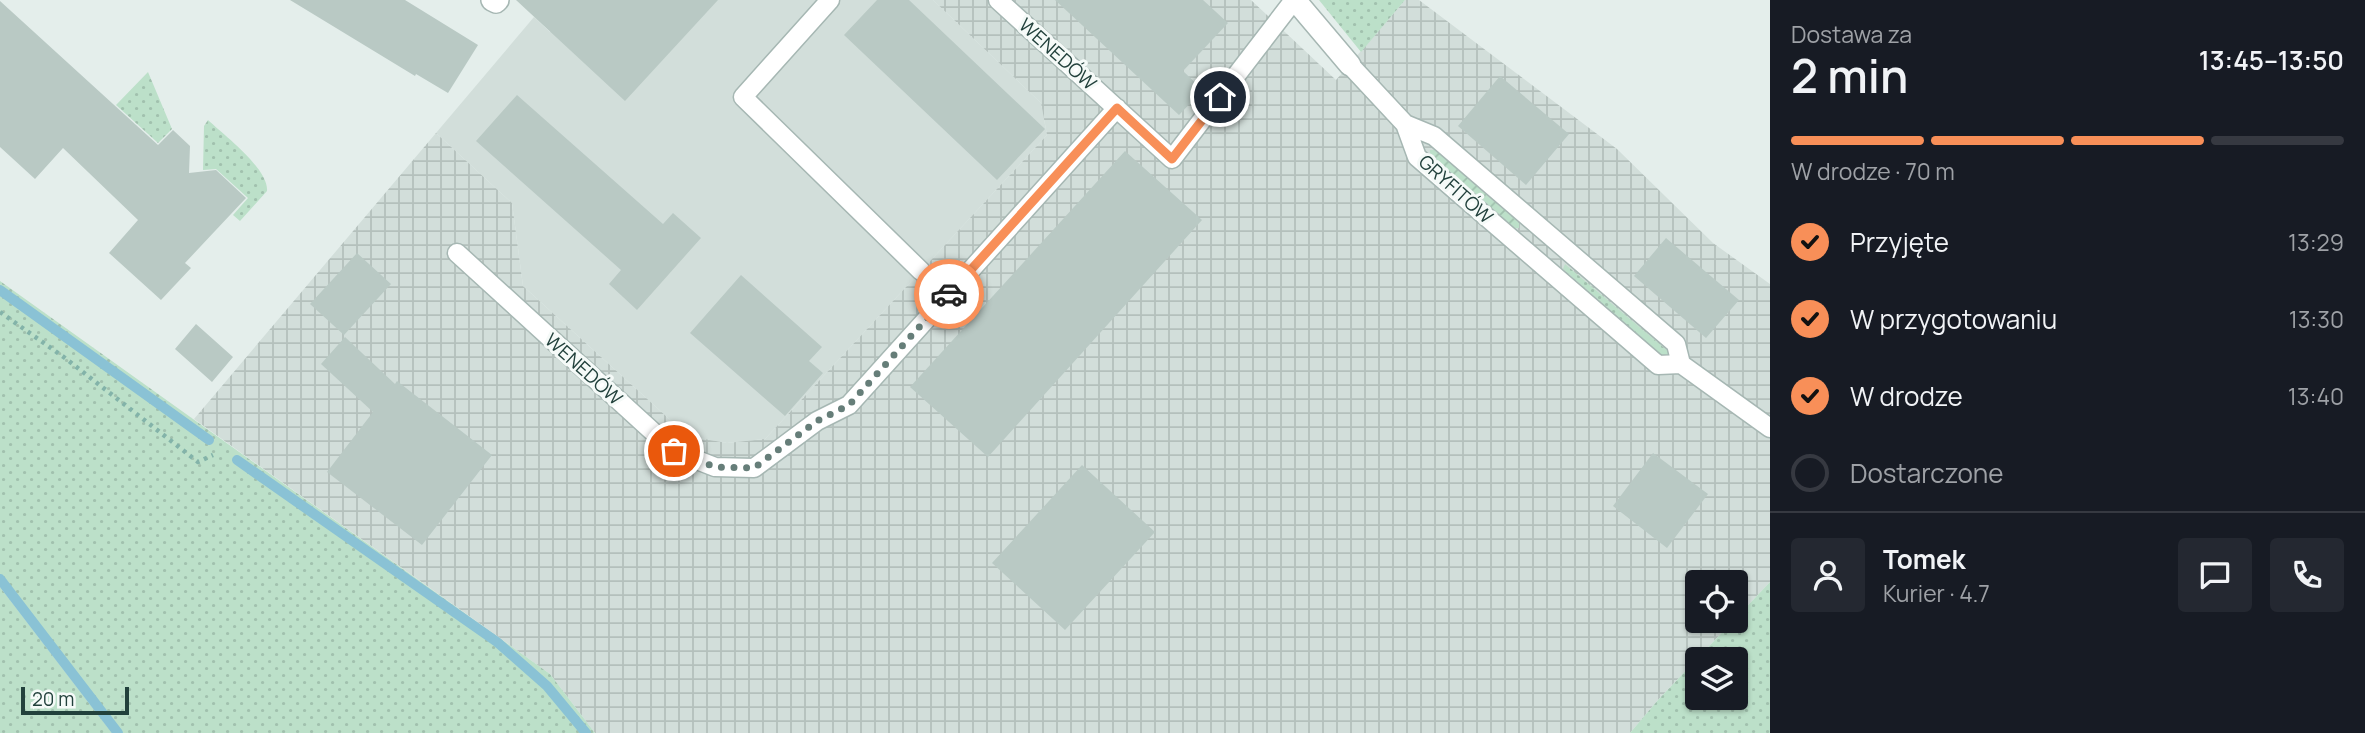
<!DOCTYPE html>
<html lang="pl">
<head>
<meta charset="utf-8">
<style>
  body { margin:0; font-family:Manrope,sans-serif; background:#242831; color:#f1f3f6; height:100vh; display:flex; flex-direction:column; font-size:26px; white-space:nowrap }
  * { box-sizing:border-box; margin:0 }
  p { font-size:23px; color:#9ea1a6 }
  .icon { flex:none; width:38px; height:38px; fill:none; stroke:currentColor; stroke-width:2; stroke-linecap:round; stroke-linejoin:round }
  .map { position:relative; flex:1; overflow:hidden }
  .side { display:flex; flex-direction:column; background:#171b24; width:595px }
  .side>* { flex:none }
  .tools { position:absolute; left:1685px; top:570px; display:grid; gap:14px }
  .tools a { display:grid; place-items:center; width:63px; height:63px; border-radius:7px; background:#171b24; box-shadow:0 2px 5px #0004; font-size:35px }
  .scale { position:absolute; left:21px; bottom:18px; width:108px; box-sizing:border-box; padding-left:7px; border:4px solid #22413c; border-top:0; font-size:19px; line-height:24px; white-space:nowrap; color:#22413c; -webkit-text-stroke:5px #f5faf8; paint-order:stroke }
  .pin { position:absolute; display:grid; place-items:center; width:60px; height:60px; color:#fff; margin:-30px; border:4px solid #fff; border-radius:50%; box-shadow:0 2px 7px #0007 }
  .courier { position:absolute; display:grid; place-items:center; width:70px; height:70px; margin:-35px; border:5px solid #f88f58; border-radius:50%; background:#fff; color:#222; box-shadow:0 2px 9px #0007 }
  .head em { font-style:normal; font-weight:600 }
  .head div { display:flex; flex-direction:column-reverse }
  .head { display:flex; align-items:center; justify-content:space-between; height:119px; padding:0 21px }
  h1 { font-size:46px; font-weight:600; line-height:52px }
  .bar { display:grid; grid-template-columns:repeat(4,1fr); gap:10px 7px; align-content:center; height:84px; padding:0 21px }
  .bar i { height:9px; border-radius:5px; background:#363941 }
  .bar .active { background:#f88f58 }
  .bar p { grid-column:span 4 }
  .line { display:flex; align-items:center; gap:18px; padding:0 21px; border-top:2px solid #363941 }
  .line div { flex:1 }
  .round { display:grid; place-items:center; flex:none; width:74px; height:74px; border-radius:7px; background:#242831 }
  ol { padding:0 21px; list-style:none }
  li { display:flex; align-items:center; gap:21px; height:77px }
  li p { margin-inline-start:auto }
  li .icon { padding:7px; border-radius:50%; background:#f88f58; color:#111; stroke-width:4 }
  li:last-child { color:#9ea1a6 }
  li i { width:38px; height:38px; border:4px solid #363941; border-radius:50% }
  main { display:flex; flex:1; min-height:0 }
  .map>svg:first-child { display:block }
  .built { fill:#d2deda }
  .industrial { fill:url(#industrial-grid) }
  .grass { fill:url(#grass-dots); fill-rule:evenodd }
  .garden { fill:url(#garden-furrows) }
  .lines { fill:none; stroke-linecap:round; stroke-linejoin:round }
  .stream { stroke:#8ac2d5; stroke-width:10 }
  .building { fill:#b9c9c4 }
  .service-casing { stroke:#a6b7b3; stroke-width:21 }
  .minor-casing { stroke:#a6b7b3; stroke-width:24 }
  .path { stroke:#83b3a9; stroke-width:4.5; stroke-dasharray:3.5 5; stroke-linecap:butt }
  .service { stroke:#fff; stroke-width:18 }
  .minor { stroke:#fff; stroke-width:21 }
  .done { stroke:#667e79; stroke-width:7; stroke-dasharray:0 12.6 }
  .route { stroke:#f88f58; stroke-width:9 }
  .labels { text-anchor:middle; stroke-width:6; stroke-linejoin:round; paint-order:stroke }
  .street-label { font-size:19px; fill:#22413c; stroke:#f5faf8 }
</style>
</head>
<body>
<main>
<div class="map">
<svg width="1770" height="733" viewBox="0 0 1770 733">
  <defs>
    <pattern id="industrial-grid" width="8" height="8" patternUnits="userSpaceOnUse" patternTransform="scale(1.75)"><rect width="8" height="8" fill="#d2deda"/><path d="M0 4h8M4 0v8" fill="none" stroke="#b4c0bc"/></pattern>
    <pattern id="grass-dots" width="8" height="8" patternUnits="userSpaceOnUse" patternTransform="scale(1.75)"><rect width="8" height="8" fill="#bce0c9"/><path d="M2 2h.1M6 6h.1" fill="none" stroke="#a1c1ae" stroke-width="1.8" stroke-linecap="round"/></pattern>
    <pattern id="garden-furrows" width="10" height="10" patternUnits="userSpaceOnUse" patternTransform="scale(1.75)"><rect width="10" height="10" fill="#bce0c9"/><path d="M-1 1l2-2M0 10L10 0M9 11l2-2" fill="none" stroke="#a1c1ae"/></pattern>
  </defs>
  <rect width="100%" height="100%" fill="#e4eeeb"/>
  <path class="built" d="M580,0h353l108,103 6,32 -282,304 -38,4 -39,-7 -165,-150 -11,-83 -76,-70 98,-116 16,15z"/>
  <path class="industrial" d="M933,0h318l85,80 69,-80h14l198,149 96,94 57,41v298l-34,36v-35h-38v38h35l-75,79 -28,33h-1035l-45,-59 -356,-255 242,-286 76,70 11,83 165,150 39,7 38,-4 282,-304 -6,-32z"/>
  <path class="grass" d="M1319,0h86l-44,52z
    M148,72l24,57 -14,14 -42,-38z
    M208,120c16,15 61,49 59,71l-27,30 -7,-6 15,-17 -32,-29 -13,1 1,-44z
    M1565,264l104,88 -1,4 -4,1 -101,-88z
    M0,281l550,393 45,59h-473l-122,-159z
    M1770,582v151h-140l28,-33 75,-79h3v-3zM1698,660h38v38h-38z
    M0,587l112,146h-112z"/>
  <path class="garden" d="M1430,150h5l84,73v5h-4l-85,-74z"/>
  <g class="lines">
    <path class="stream" d="M0,290l209,150
      M237,460l260,182 50,44 39,47
      M0,579l118,154"/>
  </g>
  <path class="building" d="M290,0h115l73,45 -30,48 -32,-19 -1,2z
    M516,0h202l-93,101z
    M877,0h32l136,129 -48,51 -153,-145z
    M1055,0h148l25,23 -45,48 20,19 -24,25z
    M0,1l158,144 15,-15 17,16 -1,27 27,-3 30,28 -61,65 6,5 -30,32 -52,-47 29,-33 -75,-72 -28,31 -35,-32z
    M1500,76l69,58 -43,51 -68,-59z
    M517,95l146,129 10,-11 28,25 -64,72 -28,-26 12,-14 -145,-129z
    M1125,151l77,69 -214,237 -78,-70z
    M1666,238l73,62 -33,38 -72,-62z
    M357,253l34,31 -47,51 -34,-31z
    M741,275l81,72 -13,14 14,12 -38,43 -95,-83z
    M196,324l37,33 -21,25 -37,-33z
    M345,337l50,47 2,-3 95,74 -70,90 -95,-73 46,-60 -52,-48z
    M1653,453l55,41 -41,54 -54,-42z
    M1082,465l73,67 -90,98 -73,-67z"/>
  <g class="lines">
    <g class="service-casing">
      <path id="service" d="M830,0l-87,97 178,174
        M998,0l174,159 122,-159
        M1350,65l55,59 12,33 15,13 226,195 23,-1 89,64
        M1405,124l29,12 242,208 5,20
        M457,253l217,198 41,16 39,1 63,-47 32,-16 268,-297"/>
    </g>
    <g class="minor-casing">
      <path id="minor" d="M492,0l4,2 2,-2
        M1295,0l55,65"/>
    </g>
    <path class="path" d="M0,312l65,46 133,104 15,-7"/>
    <use href="#service" class="service"/>
    <use href="#minor" class="minor"/>
  </g>
  <g class="lines">
    <path class="done" d="M674,451l41,16 39,1 63,-47 32,-16 100,-111"/>
    <path class="route" d="M949,294l168,-186 55,51 48,-62"/>
  </g>
  <g class="labels">
    <g class="street-label">
      <text transform="translate(1058 54) rotate(42)" y="7">WENEDÓW</text>
      <text transform="translate(1456 189) rotate(42)" y="7">GRYFITÓW</text>
      <text transform="translate(584 369) rotate(42)" y="7">WENEDÓW</text>
    </g>
  </g>
</svg>
<div class="tools">
<a><svg class="icon" aria-label="locate" viewBox="0 0 24 24"><circle cx="12" cy="12" r="6"/><path d="M12 2v4M12 18v4M2 12h4M18 12h4"/></svg></a>
<a><svg class="icon" aria-label="layers" viewBox="0 0 24 24"><path d="M12 4l9 5-9 5-9-5zM3 14l9 5 9-5"/></svg></a>
</div>
<div class="scale">20 m</div>
<div class="pin" style="left:674px;top:451px;background:#ea580c"><svg class="icon" aria-label="bag" viewBox="0 0 24 24"><path d="M5 8h14l-1 12H6zM9 8a3 3 0 0 1 6 0"/></svg></div>
<div class="pin" style="left:1220px;top:97px;background:#1f2937"><svg class="icon" aria-label="home" viewBox="0 0 24 24"><path d="M3 11l9-7 9 7M6 9v11h12V9"/></svg></div>
<div class="courier" style="left:949px;top:294px"><svg class="icon" aria-label="car" viewBox="0 0 24 24"><path d="M5 17H2v-5l4-1 3-4h7l3 4 3 1v5h-3M9 17h6M6 11h13"/><circle cx="7" cy="17" r="2"/><circle cx="17" cy="17" r="2"/></svg></div>
</div>
<section class="side">
<div class="head"><div><h1>2 min</h1><p>Dostawa za</p></div><em>13:45–13:50</em></div>
<div class="bar"><i class="active"></i><i class="active"></i><i class="active"></i><i></i><p>W drodze · 70 m</p></div>
<ol>
<li><svg class="icon" aria-label="check" viewBox="0 0 24 24"><path d="M5 12l5 5 9-10"/></svg>Przyjęte<p>13:29</p></li>
<li><svg class="icon" aria-label="check" viewBox="0 0 24 24"><path d="M5 12l5 5 9-10"/></svg>W przygotowaniu<p>13:30</p></li>
<li><svg class="icon" aria-label="check" viewBox="0 0 24 24"><path d="M5 12l5 5 9-10"/></svg>W drodze<p>13:40</p></li>
<li><i></i>Dostarczone</li>
</ol>
<div class="line" style="height:126px"><a class="round"><svg class="icon" aria-label="person" viewBox="0 0 24 24"><circle cx="12" cy="8" r="4"/><path d="M4 21q1-7 8-7t8 7"/></svg></a><div><b>Tomek</b><p>Kurier · 4.7</p></div><a class="round"><svg class="icon" aria-label="chat" viewBox="0 0 24 24"><path d="M4 5h16v11H9l-5 4z"/></svg></a><a class="round"><svg class="icon" aria-label="phone" viewBox="0 0 24 24"><path d="M5 4h4l2 5-3 2q2 4 5 5l2-3 5 2v4C11 20 4 13 5 4z"/></svg></a></div>
</section>
</main>
</body>
</html>
